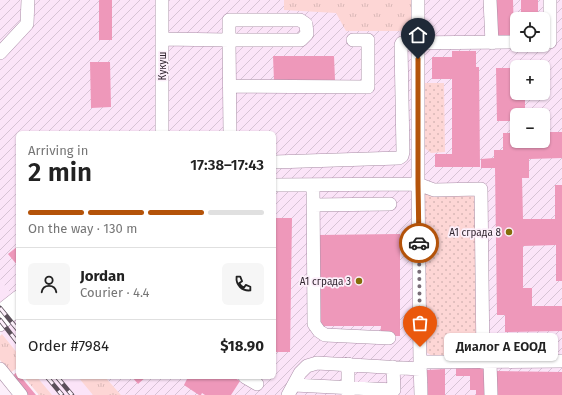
<!DOCTYPE html>
<html lang="en">
<head>
<meta charset="utf-8">
<style>
  body { margin:0; font-family:"Fira Sans",sans-serif; background:#f6f6f6; color:#222; height:100vh; display:flex; flex-direction:column; font-size:15px; white-space:nowrap }
  * { box-sizing:border-box; margin:0 }
  p { font-size:13px; color:#767676 }
  .icon { flex:none; width:22px; height:22px; fill:none; stroke:currentColor; stroke-width:2; stroke-linecap:round; stroke-linejoin:round }
  .map { position:relative; flex:1; overflow:hidden }
  .drawer { position:absolute; left:16px; top:131px; width:260px; height:248px; display:flex; flex-direction:column; background:#fff; border-radius:6px; box-shadow:0 1px 3px #0004 }
  .drawer>* { flex:none }
  .tools { position:absolute; left:510px; top:12px; display:grid; gap:8px }
  .tools a { display:grid; place-items:center; width:40px; height:40px; border-radius:6px; background:#fff; box-shadow:0 1px 3px #0004; font-size:20px }
  .pin { position:absolute; display:grid; place-items:center; width:34px; height:34px; color:#fff; margin:-41px -17px; border-radius:50% 50% 50% 0; rotate:-45deg; box-shadow:0 0 4px #0007 }
  .pin .icon { rotate:45deg }
  .courier { position:absolute; display:grid; place-items:center; width:40px; height:40px; margin:-20px; border:3px solid #b45309; border-radius:50%; background:#fff; color:#222; box-shadow:0 1px 5px #0007 }
  .bubble { position:absolute; height:28px; border-radius:6px; background:#fff; box-shadow:0 1px 3px #0004; font-size:13px; font-weight:600; line-height:28px; text-align:center }
  .summary em { font-style:normal; font-weight:600 }
  .summary div { display:flex; flex-direction:column-reverse }
  .summary { display:flex; align-items:center; justify-content:space-between; height:68px; padding:0 12px }
  h1 { font-size:26px; font-weight:600; line-height:30px }
  .bar { display:grid; grid-template-columns:repeat(4,1fr); gap:6px 4px; align-content:center; height:48px; padding:0 12px }
  .bar i { height:5px; border-radius:3px; background:#e0e0e0 }
  .bar .current { background:#b45309 }
  .bar p { grid-column:span 4 }
  .line { display:flex; align-items:center; gap:10px; padding:0 12px; border-top:1px solid #e0e0e0 }
  .line div { flex:1 }
  .round { display:grid; place-items:center; flex:none; width:42px; height:42px; border-radius:6px; background:#f6f6f6 }
  .map>svg:first-child { display:block }
  .built { fill:#fbe4f8 }
  .industrial { fill:url(#industrial-furrows); fill-rule:evenodd }
  .grass { fill:url(#grass-tufts) }
  .park { fill:url(#park-dots) }
  .building { fill:#ee98ba }
  .lines { fill:none; stroke-linecap:round; stroke-linejoin:round }
  .minor-casing { stroke:#aa8ea7; stroke-width:14 }
  .minor { stroke:#fff; stroke-width:13 }
  .rail-casing { stroke:#5b505a; stroke-width:4.5 }
  .rail { stroke:#fceffa; stroke-width:3; stroke-dasharray:9; stroke-linecap:butt }
  .done { stroke:#776c76; stroke-width:4; stroke-dasharray:0 7.2 }
  .route { stroke:#b45309; stroke-width:5 }
  .poi-dot { fill:#836d09; stroke:#fceffa; stroke-width:1.5 }
  .labels { text-anchor:middle; stroke-width:3.5; stroke-linejoin:round; paint-order:stroke }
  .street-label { font-size:10px; fill:#30252f; stroke:#fceffa }
  .poi-label { font-size:10px; fill:#30252f; stroke:#fceffa; text-anchor:end }
</style>
</head>
<body>
<div class="map">
<svg width="562" height="395" viewBox="0 0 562 395">
  <defs>
    <pattern id="industrial-furrows" width="10" height="10" patternUnits="userSpaceOnUse"><rect width="10" height="10" fill="#fbe4f8"/><path d="M-1 1l2-2M0 10L10 0M9 11l2-2" fill="none" stroke="#d7c3d5"/></pattern>
    <pattern id="grass-tufts" width="24" height="20" patternUnits="userSpaceOnUse"><rect width="24" height="20" fill="#fdd6d5"/><path d="M3 7l-1-3M5 7V3M7 7l1-3M15 17l-1-3M17 17v-4M19 17l1-3" fill="none" stroke="#d9b8b7"/></pattern>
    <pattern id="park-dots" width="8" height="8" patternUnits="userSpaceOnUse"><rect width="8" height="8" fill="#fdd6d5"/><path d="M2 2h.1M6 6h.1" fill="none" stroke="#d9b8b7" stroke-width="1.8" stroke-linecap="round"/></pattern>
  </defs>
  <rect width="100%" height="100%" fill="#fceffa"/>
  <path class="built" d="M0,279l18,25v50l-18,-23z
    M37,377h41l15,18h-41z"/>
  <path class="industrial" d="M0,0h562v395h-435l-1,-1 -1,1h-4l-16,-18h169v-244h-256v171l-18,-25zM517,19h26v26h-26zM517,67h26v26h-26zM517,115h26v26h-26z"/>
  <path class="grass" d="M284,0h132l-1,31h-69l-10,-18 -52,-3z
    M2,334l16,20v16l-1,-2 -7,5 -10,-13v-24z
    M24,377h13l15,18h-13z
    M78,377h14l1,1 1,-1h11l16,18h-28z"/>
  <path class="park" d="M422,83h22l1,69 -14,1 -9,-7z
    M475,193l2,162 -42,3 -12,-8v-156z"/>
  <path class="building" d="M99,0h13v40h-13z
    M496,0h17l1,35h-18z
    M521,0h17v19h-17z
    M452,51h24v16h3l1,100h-45v-13h17v-75h-20v-22h20z
    M273,56h61l1,24 -61,1z
    M90,62h20l1,45 -20,1z
    M496,68h21v25h1v5h7v17h-8v6h-20z
    M543,132h19v26l-33,1v19h-7l1,41h32v-34h7v96h-6v-36l-33,1v42h9v18h30v25l-57,1v-17h-8l-2,-147h-14v-9l13,-1v-8h9v-17h14v8h26z
    M274,218h18l-2,134h-16z
    M400,234v102h-20l1,-10h-62l-1,-91z
    M18,246v20l-10,-12z
    M486,366l1,29h-11v-5h-6v-14h-14v-9z
    M445,369v26h-17l-1,-25z
    M497,371l65,1v23h-66z
    M17,372l1,1v4h3l15,18h-10l-15,-18z
    M132,377h14l-8,7z
    M188,377h45l7,4 -9,14h-26l-3,-2 -1,2h-2l-15,-10z"/>
  <g class="lines">
    <g class="minor-casing">
      <path id="minor" d="M162,0v133
        M418,0v184l2,178 142,-1
        M490,0l2,43
        M550,0v42
        M229,20h71l6,4 1,10 -6,6h-72z
        M162,39l67,1 1,93
        M0,53l27,-29 1,-24
        M230,86l138,1v-47h-15
        M274,162l125,-4 3,-2 1,-4 -2,-107 1,-2 115,-1
        M274,185l144,-1 16,6 47,-1 2,173
        M313,185l1,139 5,7 6,4 64,3
        M313,205l77,-1
        M0,311l18,-14
        M0,325l18,-16
        M420,362l1,33
        M490,362l1,33
        M0,369l21,26
        M245,377l12,7
        M294,385l100,5 -1,-23
        M288,395l12,-22 7,-7 10,-3 103,6
        M348,395v-31"/>
    </g>
    <use href="#minor" class="minor"/>
    <g class="rail-casing">
      <path id="rail" d="M0,308l18,22
        M0,320l18,23
        M47,377l15,18
        M57,377l15,18"/>
    </g>
    <use href="#rail" class="rail"/>
  </g>
  <g class="lines">
    <path class="done" d="M419,243l1,104"/>
    <path class="route" d="M418,59v125l1,59"/>
  </g>
  <g class="poi-dot">
    <circle cx="509" cy="232" r="4"/>
    <circle cx="359" cy="281" r="4"/>
  </g>
  <g class="labels">
    <g class="street-label">
      <text transform="translate(162 66) rotate(-90)" y="4">Кукуш</text>
    </g>
    <g class="poi-label">
      <text x="501" y="236">А1 сграда 8</text>
      <text x="351" y="285">А1 сграда 3</text>
    </g>
  </g>
</svg>
<div class="tools">
<a><svg class="icon" aria-label="locate" viewBox="0 0 24 24"><circle cx="12" cy="12" r="6"/><path d="M12 2v4M12 18v4M2 12h4M18 12h4"/></svg></a>
<a>+</a>
<a>−</a>
</div>
<div class="pin" style="left:420px;top:347px;background:#ea580c"><svg class="icon" aria-label="bag" viewBox="0 0 24 24"><path d="M5 8h14l-1 12H6zM9 8a3 3 0 0 1 6 0"/></svg></div>
<div class="pin" style="left:418px;top:59px;background:#1f2937"><svg class="icon" aria-label="home" viewBox="0 0 24 24"><path d="M3 11l9-7 9 7M6 9v11h12V9"/></svg></div>
<div class="courier" style="left:419px;top:243px"><svg class="icon" aria-label="car" viewBox="0 0 24 24"><path d="M5 17H2v-5l4-1 3-4h7l3 4 3 1v5h-3M9 17h6M6 11h13"/><circle cx="7" cy="17" r="2"/><circle cx="17" cy="17" r="2"/></svg></div>
<div class="bubble" style="left:444px;top:333px;width:114px">Диалог А ЕООД</div>
<section class="drawer">
<div class="summary"><div><h1>2 min</h1><p>Arriving in</p></div><em>17:38–17:43</em></div>
<div class="bar"><i class="current"></i><i class="current"></i><i class="current"></i><i></i><p>On the way · 130 m</p></div>
<div class="line" style="height:72px"><a class="round"><svg class="icon" aria-label="person" viewBox="0 0 24 24"><circle cx="12" cy="8" r="4"/><path d="M4 21q1-7 8-7t8 7"/></svg></a><div><b>Jordan</b><p>Courier · 4.4</p></div><a class="round"><svg class="icon" aria-label="phone" viewBox="0 0 24 24"><path d="M5 4h4l2 5-3 2q2 4 5 5l2-3 5 2v4C11 20 4 13 5 4z"/></svg></a></div>
<div class="line" style="height:52px"><div>Order #7984</div><b>$18.90</b></div>
</section>
</div>
</body>
</html>
